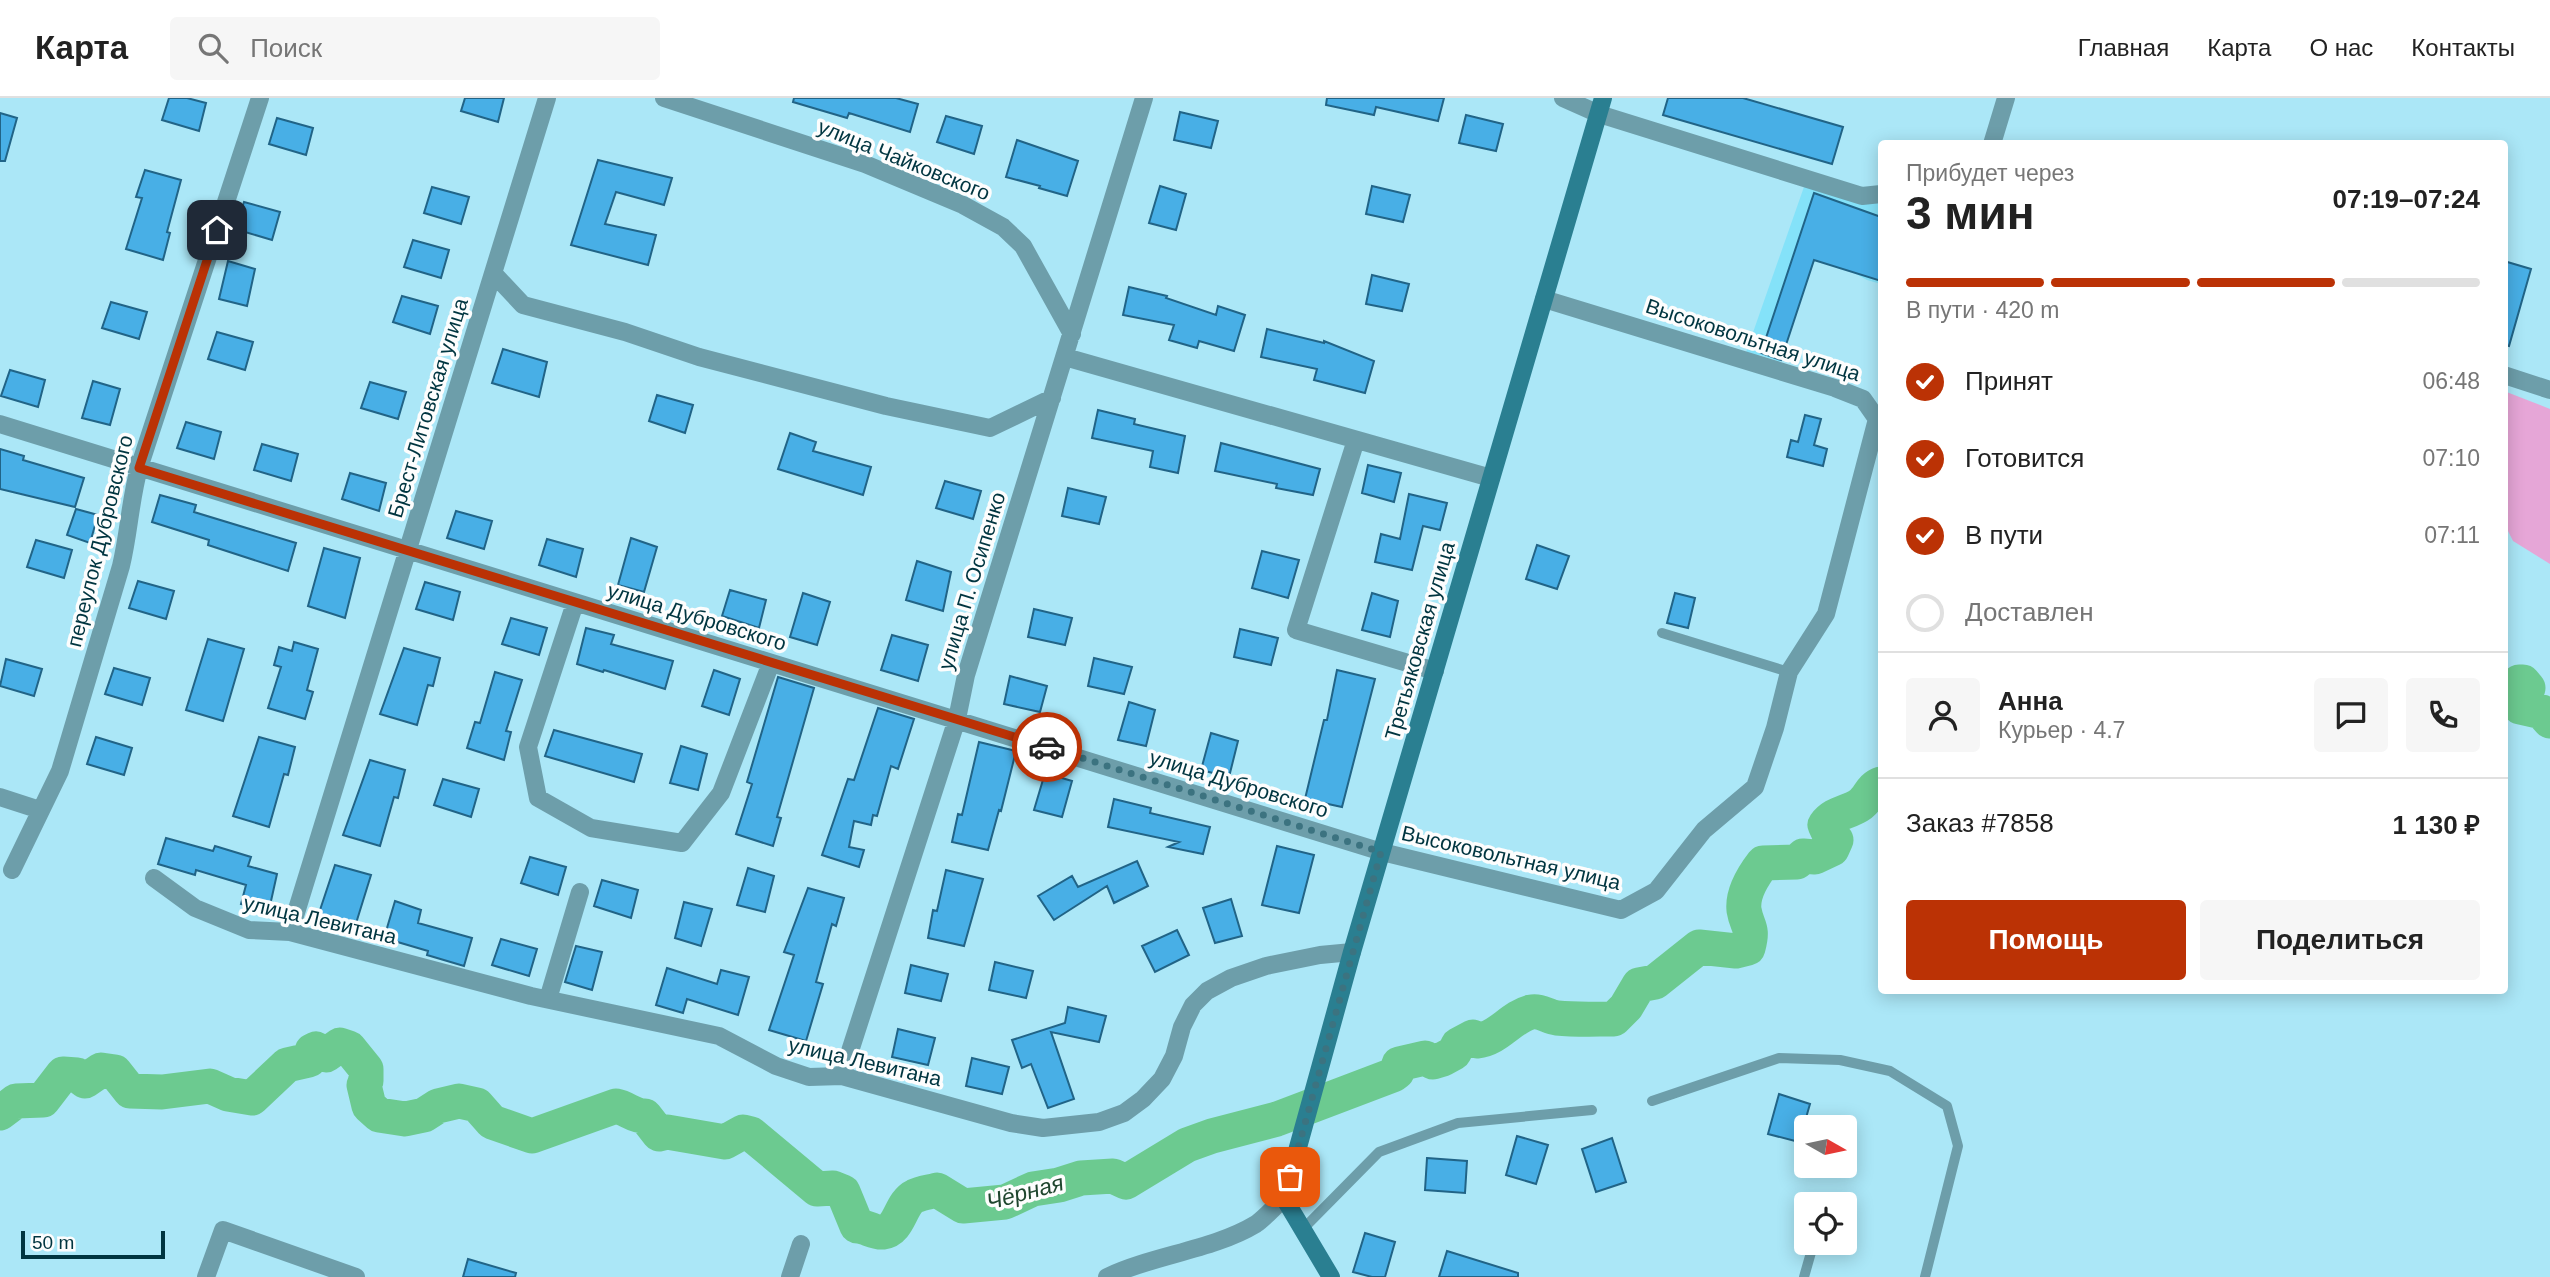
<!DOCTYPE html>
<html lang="ru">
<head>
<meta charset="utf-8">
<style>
  body { margin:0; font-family:Arial,sans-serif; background:#f6f6f6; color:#222; height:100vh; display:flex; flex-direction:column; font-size:26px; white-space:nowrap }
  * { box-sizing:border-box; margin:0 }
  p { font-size:23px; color:#767676 }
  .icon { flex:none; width:38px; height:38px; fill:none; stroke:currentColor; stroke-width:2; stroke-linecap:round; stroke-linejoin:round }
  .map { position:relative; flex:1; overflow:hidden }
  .details { position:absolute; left:1878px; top:42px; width:630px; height:854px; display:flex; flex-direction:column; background:#fff; border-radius:7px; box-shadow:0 4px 18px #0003 }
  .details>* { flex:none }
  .needle { width:46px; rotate:99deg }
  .fabs { position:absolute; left:1794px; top:1017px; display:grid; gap:14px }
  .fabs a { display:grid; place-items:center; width:63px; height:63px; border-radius:7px; background:#fff; box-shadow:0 4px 18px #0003; font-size:35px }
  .scale { position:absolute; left:21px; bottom:18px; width:144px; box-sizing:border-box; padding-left:7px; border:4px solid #003540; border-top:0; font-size:19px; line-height:24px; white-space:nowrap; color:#003540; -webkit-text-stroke:5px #fdfdfd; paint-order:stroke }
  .pin { position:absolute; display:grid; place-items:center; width:60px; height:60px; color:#fff; margin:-30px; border-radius:14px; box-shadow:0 4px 10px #0006 }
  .courier { position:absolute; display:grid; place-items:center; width:70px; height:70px; margin:-35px; border:5px solid #bb3205; border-radius:50%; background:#fff; color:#222; box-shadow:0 2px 9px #0007 }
  .headline em { font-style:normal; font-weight:800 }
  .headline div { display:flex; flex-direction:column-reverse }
  .headline { display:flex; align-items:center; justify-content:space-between; height:119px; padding:0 28px }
  h1 { font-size:46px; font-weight:800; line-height:52px }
  .bar { display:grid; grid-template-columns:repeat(4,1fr); gap:10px 7px; align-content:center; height:84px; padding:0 28px }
  .bar i { height:9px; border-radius:5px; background:#e0e0e0 }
  .bar .active { background:#bb3205 }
  .bar p { grid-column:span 4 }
  .line { display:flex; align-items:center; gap:18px; padding:0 28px; border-top:2px solid #e0e0e0 }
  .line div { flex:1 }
  .round { display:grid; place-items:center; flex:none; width:74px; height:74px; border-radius:7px; background:#f6f6f6 }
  ol { padding:0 28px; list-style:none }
  li { display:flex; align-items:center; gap:21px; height:77px }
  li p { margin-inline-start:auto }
  li .icon { padding:7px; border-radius:50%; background:#bb3205; color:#fff; stroke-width:4 }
  li:last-child { color:#767676 }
  li i { width:38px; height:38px; border:4px solid #e0e0e0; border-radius:50% }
  .primary-button { display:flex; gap:14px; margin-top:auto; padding:14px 28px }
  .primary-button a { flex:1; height:80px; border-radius:7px; background:#bb3205; color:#fff; font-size:28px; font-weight:800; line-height:80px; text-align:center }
  .primary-button a+a { background:#f6f6f6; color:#222 }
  header { display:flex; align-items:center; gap:42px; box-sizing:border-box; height:98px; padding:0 35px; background:#fff; border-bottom:2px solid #e0e0e0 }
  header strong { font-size:33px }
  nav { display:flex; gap:38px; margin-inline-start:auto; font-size:24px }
  .search { width:490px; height:63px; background:#f6f6f6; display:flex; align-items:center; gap:18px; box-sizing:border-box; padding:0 24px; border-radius:7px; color:#767676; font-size:26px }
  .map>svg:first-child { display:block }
  .built { fill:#84e2f9 }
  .green { fill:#e6a6d7 }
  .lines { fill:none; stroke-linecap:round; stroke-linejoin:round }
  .river { stroke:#6cca90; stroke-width:35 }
  .building { fill:#48afe6; stroke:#216487; stroke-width:2 }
  .lane { stroke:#6d9eaa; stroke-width:10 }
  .street { stroke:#6d9eaa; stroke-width:18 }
  .secondary { stroke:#2a7f91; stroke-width:18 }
  .done { stroke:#3c7380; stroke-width:7; stroke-dasharray:0 12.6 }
  .route { stroke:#bb3205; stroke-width:9 }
  .labels { text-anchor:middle; stroke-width:7; stroke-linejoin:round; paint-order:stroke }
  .street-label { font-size:21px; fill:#003540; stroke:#fdfdfd }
  .water-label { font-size:23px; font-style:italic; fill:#1f462e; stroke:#fdfdfd }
</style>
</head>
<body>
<header>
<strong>Карта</strong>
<div class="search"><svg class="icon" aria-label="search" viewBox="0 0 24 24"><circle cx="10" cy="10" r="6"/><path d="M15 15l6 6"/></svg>Поиск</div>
<nav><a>Главная</a><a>Карта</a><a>О нас</a><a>Контакты</a></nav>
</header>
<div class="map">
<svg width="2550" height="1179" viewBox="0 0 2550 1179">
  <rect width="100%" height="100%" fill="#abe7f7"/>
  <path class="built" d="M1805,86l76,16v84l-14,-4 -50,-27 -37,109 -20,-7 -17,6z"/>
  <path class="green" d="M2504,293l46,18v155l-37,-23 -9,-18z"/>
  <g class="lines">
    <path class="river" d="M2504,597h6l9,-13h4l5,6 -8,10v9l22,5 8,9
      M0,1015l16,-12 27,-1 20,-26 14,1 8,6 16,-11 14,2 15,19 32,1 48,-6 18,8 24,4 35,-33 22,-5 3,-9 4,-2 10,6 14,-10 9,3 17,21v12l-2,4 5,21 10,9 26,4 19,-4 14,-9 21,-5 18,4 15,17 40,14 84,-30c11,2 17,10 29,10l14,18 8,-2 58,10 18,-10 8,2 66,55 16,-1 10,4 14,34c9,0 17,7 26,6 17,-2 17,-29 32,-36 6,-3 15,-4 22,-6l26,16 42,-4 28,-13 26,-4 22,-7 32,-2 13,6 61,-37 25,-9 65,-17 116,-44 4,-3 2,-8 26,-6 8,4 10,-3 11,-6 4,-8 15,-8 4,4c21,-2 34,-24 54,-29 9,-2 17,5 26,6 19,2 38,1 57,1l12,-12 13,-22 16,-3 44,-35 37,4 12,-3c6,-22 -1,-20 -4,-38 -2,-17 9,-34 19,-47l34,-1 6,-6 12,1 17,-8 4,-9 -5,-2 -6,-13c9,-13 24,-12 36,-21 8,-6 10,-17 20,-20"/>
  </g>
  <path class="building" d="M169,0h18l19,5 -7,28 -37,-11z
    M465,0h39l-6,24 -37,-11z
    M794,0h102l22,6 -8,28 -61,-19 -2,5 -54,-16z
    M1327,0h117l-6,23 -62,-14 -2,8 -48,-10z
    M1668,0h75l100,29 -11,37 -169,-49z
    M1180,14l38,9 -7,27 -37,-8z
    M0,15l17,5 -12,43h-5z
    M1466,17l37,9 -7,27 -37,-8z
    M946,18l36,10 -8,28 -37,-12z
    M277,20l36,10 -7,27 -37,-11z
    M1017,42l61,21 -11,35 -28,-8 1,-2 -34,-9z
    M598,62l74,18 -8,27 -48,-13 -11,32 51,11 -8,30 -77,-20z
    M145,72l36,10 -14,52 3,1 -7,27 -37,-11 16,-51 -6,-1z
    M1160,88l26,8 -10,36 -27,-7z
    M1372,88l38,9 -7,27 -37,-8z
    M432,89l37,10 -8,27 -37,-11z
    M1814,95l67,24v64l-67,-21 -33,100 -20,-7z
    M244,104l36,10 -8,28 -37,-11z
    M413,142l36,10 -8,28 -37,-11z
    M228,163l27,8 -8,37 -28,-7z
    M2504,163l27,8 -22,77 -5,-1z
    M1372,177l37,9 -7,27 -36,-7z
    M1129,189l38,9 -1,2 50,17 2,-9 27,9 -11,36 -35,-10 -2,7 -28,-8 5,-15 -51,-10z
    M402,198l36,10 -8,28 -37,-12z
    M111,204l36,10 -8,27 -37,-11z
    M1267,231l57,14v-2l50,20 -9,32 -51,-13 3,-11 -56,-12z
    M217,234l36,10 -8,28 -37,-11z
    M503,251l44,13 -8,35 -47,-14z
    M10,272l35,10 -7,27 -37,-11z
    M93,283l27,8 -10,36 -28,-7z
    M370,284l36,10 -8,27 -37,-11z
    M657,297l36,10 -8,28 -36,-12z
    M1098,312l37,9 -1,5 51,12 -7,37 -28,-6 3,-16 -61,-13z
    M1805,317l16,4 -7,26 13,4 -4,17 -36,-9 4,-17 7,2z
    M186,324l35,10 -7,27 -37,-11z
    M790,335l26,9 -3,9 58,16 -8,28 -85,-26z
    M1221,345l99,26 -7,26 -37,-7 1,-4 -62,-13z
    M262,346l36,10 -7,27 -37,-11z
    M0,351l24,7 -1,4 61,18 -9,29 -75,-18z
    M1368,367l33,8 -7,29 -32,-9z
    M350,375l36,10 -7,28 -37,-12z
    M945,383l36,10 -8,28 -37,-11z
    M1068,390l38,9 -7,27 -37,-8z
    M1409,396l38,9 -7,27 -17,-4 -11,44 -37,-8 6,-28 19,5z
    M160,397l36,10 -2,7 102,31 -8,28 -80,-26 1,-5 -57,-18z
    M76,411l22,6 -8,28 -23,-8z
    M456,413l36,10 -8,28 -37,-11z
    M631,440l26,9 -13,45 -26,-7z
    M547,441l36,10 -7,28 -37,-12z
    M36,442l36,10 -8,28 -37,-11z
    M1537,447l32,11 -12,33 -31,-10z
    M324,450l36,10 -15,60 -37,-12z
    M1262,453l37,9 -11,38 -36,-10z
    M917,463l34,11 -8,39 -37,-11z
    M138,483l36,10 -8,28 -37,-11z
    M425,484l35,10 -7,28 -37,-11z
    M730,492l36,10 -7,28 -37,-12z
    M803,495l27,9 -13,43 -27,-8z
    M1372,495l26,8 -8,36 -28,-7z
    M1675,495l20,5 -7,30 -21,-5z
    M1034,511l38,9 -7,27 -37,-8z
    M511,520l36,10 -8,27 -37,-11z
    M586,530l28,7 -3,9 62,17 -8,28 -61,-19 -1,2 -26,-8z
    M1240,531l38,9 -7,27 -37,-8z
    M892,537l36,10 -10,36 -37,-11z
    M208,541l36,10 -21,72 -37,-11z
    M294,544l24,7 -11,41 6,2 -8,27 -37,-11 13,-41 -7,-2 5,-18 13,4z
    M404,550l36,10 -7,28 -5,-1 -11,40 -37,-11z
    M1094,560l38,9 -8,27 -36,-8z
    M6,561l36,10 -8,27 -34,-10z
    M114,570l36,10 -8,27 -37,-11z
    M714,572l26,9 -11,36 -27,-9z
    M1337,572l38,9 -33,128 -37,-8 19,-79h3z
    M495,574l27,8 -16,51 5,1 -7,28 -37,-12 8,-26 5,1z
    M1010,578l37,10 -7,26 -36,-8z
    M778,579l36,11 -37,129 4,1 -8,28 -37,-12 16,-50 -5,-2z
    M1129,604l26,8 -9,36 -28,-6z
    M878,610l36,11 -16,50 -7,-3 -14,50 -4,-1 -2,10 -17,-4 -5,26 15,3 -5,17 -37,-12 26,-76 6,1z
    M554,632l88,24 -8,28 -89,-26z
    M1211,635l27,8 -9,36 -28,-7z
    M96,639l36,11 -8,27 -37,-11z
    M259,639l36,10 -7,28 -4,-1 -15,53 -36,-11z
    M979,644l37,9 -15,60 -2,-1 -11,40 -36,-8 6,-28 4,1z
    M681,648l26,8 -9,36 -28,-7z
    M370,662l35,10 -7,28 -4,-1 -14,49 -37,-11z
    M1045,675l27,8 -10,36 -28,-7z
    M443,681l36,10 -8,28 -37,-12z
    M1114,701l37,9 -1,5 60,14 -7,27 -35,-7 11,-5 -71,-15z
    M166,740l47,13 2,-5 36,11 -3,9 29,8 -8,36 -28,-6 5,-19 -50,-15 -1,5 -37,-11z
    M1277,748l37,9 -15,58 -37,-8z
    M530,759l36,10 -8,28 -37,-12z
    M1137,763l11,25 -34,17 -7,-17 -53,34 -16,-24 34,-20 6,11z
    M335,767l36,10 -18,58 -37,-11z
    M748,770l26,8 -9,36 -28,-7z
    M946,772l37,9 -19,67 -36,-8 5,-28 4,1z
    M602,782l36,10 -7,28 -37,-12z
    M808,790l36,10 -8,28 -4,-2 -16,58 7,2 -17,57 -37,-11 25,-75 -10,-3z
    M1231,801l11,37 -27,7 -12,-35z
    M395,803l26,9 -3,13 54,15 -8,28 -37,-11 1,-4 -44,-13z
    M684,804l28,7 -11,37 -26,-8z
    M1177,832l12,25 -34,17 -13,-26z
    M501,841l36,10 -8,27 -37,-11z
    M576,848l26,6 -10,38 -27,-8z
    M995,864l38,9 -7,27 -37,-8z
    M911,867l37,9 -7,27 -36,-8z
    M667,870l50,16 4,-14 28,7 -11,38 -51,-16 -4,14 -27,-8z
    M1068,909l38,9 -7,26 -48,-10 23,67 -26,9 -17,-44 -9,4 -10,-28 53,-17z
    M898,931l37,9 -7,27 -36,-8z
    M972,960l37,9 -7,27 -36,-8z
    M1779,996l31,10 -11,38 -31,-8z
    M1517,1038l31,9 -12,39 -30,-9z
    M1612,1040l14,44 -30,10 -14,-43z
    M1427,1060l40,3 -2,32 -40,-3z
    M1365,1135l30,9 -10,35h-13l-19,-5z
    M1447,1153l71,22v4h-79z
    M468,1161l48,14 -1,4h-52z"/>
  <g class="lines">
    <path class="lane" d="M1662,535l127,39
      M1652,1003l127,-43 61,2 50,11 57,35 11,40 -33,131
      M1303,1131l76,-77 79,-29 134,-13
      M1804,1179l10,-35"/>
    <path class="street" d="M664,0l201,66 98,41 40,22 20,19 49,88
      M1563,0l36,16 263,82 19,-2
      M1992,46l14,-46
      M493,175l30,32 102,27 74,25 187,49 104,22 62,-30
      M1065,259l426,121
      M2504,277l46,15
      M0,326l1382,428 239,58 35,-19 48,-61 51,-43 20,-59 14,-56 37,-58 51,-195 -14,-20 -28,-11 -291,-89
      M1356,342l-60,190 139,41
      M575,505l-47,144 10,51 53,30 91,15 39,-50 50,-130
      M0,699l40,13
      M12,772l48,-99 61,-205c8,-33 9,-65 18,-98l121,-370
      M154,780l41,30 54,22 41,2 241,64 188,40 57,30 33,11 33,-1 169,47 32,5 56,-6 25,-9 19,-14 19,-20 12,-23 8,-29 11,-22 14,-14 24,-13 35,-12 54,-11 32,-3
      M290,834l257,-834
      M548,901l32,-107
      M842,978l115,-357 9,-44 178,-577
      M206,1179l17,-47 133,47
      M790,1179l11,-33
      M1107,1179c46,-22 106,-27 149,-53 10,-7 19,-18 28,-26"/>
    <path class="secondary" d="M1331,1179l-47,-79 68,-246 251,-854"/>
  </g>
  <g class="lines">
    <path class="done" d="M1047,649l334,105 -91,325"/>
    <path class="route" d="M217,132l-78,238 908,279"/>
  </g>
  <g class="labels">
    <g class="street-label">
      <text transform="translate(904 62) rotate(22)" y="7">улица Чайковского</text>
      <text transform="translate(1753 242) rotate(18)" y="7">Высоковольтная улица</text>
      <text transform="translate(428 310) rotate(-73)" y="7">Брест-Литовская улица</text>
      <text transform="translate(100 443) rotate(-76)" y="7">переулок Дубровского</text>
      <text transform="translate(972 483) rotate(-73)" y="7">улица П. Осипенко</text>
      <text transform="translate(697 519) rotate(17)" y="7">улица Дубровского</text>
      <text transform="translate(1420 543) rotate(-74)" y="7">Третьяковская улица</text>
      <text transform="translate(1239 686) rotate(17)" y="7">улица Дубровского</text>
      <text transform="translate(1511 760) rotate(13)" y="7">Высоковольтная улица</text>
      <text transform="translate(320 822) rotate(13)" y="7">улица Левитана</text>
      <text transform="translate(865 964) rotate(13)" y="7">улица Левитана</text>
    </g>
    <g class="water-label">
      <text transform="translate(1025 1094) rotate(-15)" y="8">Чёрная</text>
    </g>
  </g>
</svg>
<div class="fabs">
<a><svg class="needle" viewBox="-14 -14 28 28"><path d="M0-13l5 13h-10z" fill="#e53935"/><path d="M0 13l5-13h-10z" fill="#767676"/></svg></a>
<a><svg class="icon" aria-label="locate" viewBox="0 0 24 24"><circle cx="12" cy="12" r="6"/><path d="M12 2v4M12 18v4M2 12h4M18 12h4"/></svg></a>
</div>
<div class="scale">50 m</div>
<div class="pin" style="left:1290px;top:1079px;background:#ea580c"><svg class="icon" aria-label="bag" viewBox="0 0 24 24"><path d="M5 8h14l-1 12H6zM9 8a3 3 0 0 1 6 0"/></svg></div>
<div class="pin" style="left:217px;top:132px;background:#1f2937"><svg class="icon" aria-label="home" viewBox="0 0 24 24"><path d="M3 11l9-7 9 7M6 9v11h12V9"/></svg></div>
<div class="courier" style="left:1047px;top:649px"><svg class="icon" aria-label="car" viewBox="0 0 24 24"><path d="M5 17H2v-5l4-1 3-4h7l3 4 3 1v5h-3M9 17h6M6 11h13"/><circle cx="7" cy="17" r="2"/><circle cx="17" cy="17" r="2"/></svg></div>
<section class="details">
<div class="headline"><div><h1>3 мин</h1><p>Прибудет через</p></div><em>07:19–07:24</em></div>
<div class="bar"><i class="active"></i><i class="active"></i><i class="active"></i><i></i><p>В пути · 420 m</p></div>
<ol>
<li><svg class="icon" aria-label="check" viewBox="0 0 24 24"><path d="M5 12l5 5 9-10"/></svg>Принят<p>06:48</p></li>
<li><svg class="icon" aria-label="check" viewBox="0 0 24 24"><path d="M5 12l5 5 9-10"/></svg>Готовится<p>07:10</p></li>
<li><svg class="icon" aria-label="check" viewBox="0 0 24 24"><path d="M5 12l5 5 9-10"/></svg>В пути<p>07:11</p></li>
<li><i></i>Доставлен</li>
</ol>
<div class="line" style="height:126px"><a class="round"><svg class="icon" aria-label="person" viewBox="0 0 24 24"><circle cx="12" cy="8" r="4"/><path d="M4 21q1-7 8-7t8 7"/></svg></a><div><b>Анна</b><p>Курьер · 4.7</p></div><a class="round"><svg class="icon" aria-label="chat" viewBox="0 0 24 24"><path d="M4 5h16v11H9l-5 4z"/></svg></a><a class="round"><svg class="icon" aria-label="phone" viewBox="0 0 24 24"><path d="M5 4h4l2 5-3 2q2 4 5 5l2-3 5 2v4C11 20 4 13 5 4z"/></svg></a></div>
<div class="line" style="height:91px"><div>Заказ #7858</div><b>1 130 ₽</b></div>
<div class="primary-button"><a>Помощь</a><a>Поделиться</a></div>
</section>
</div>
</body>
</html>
